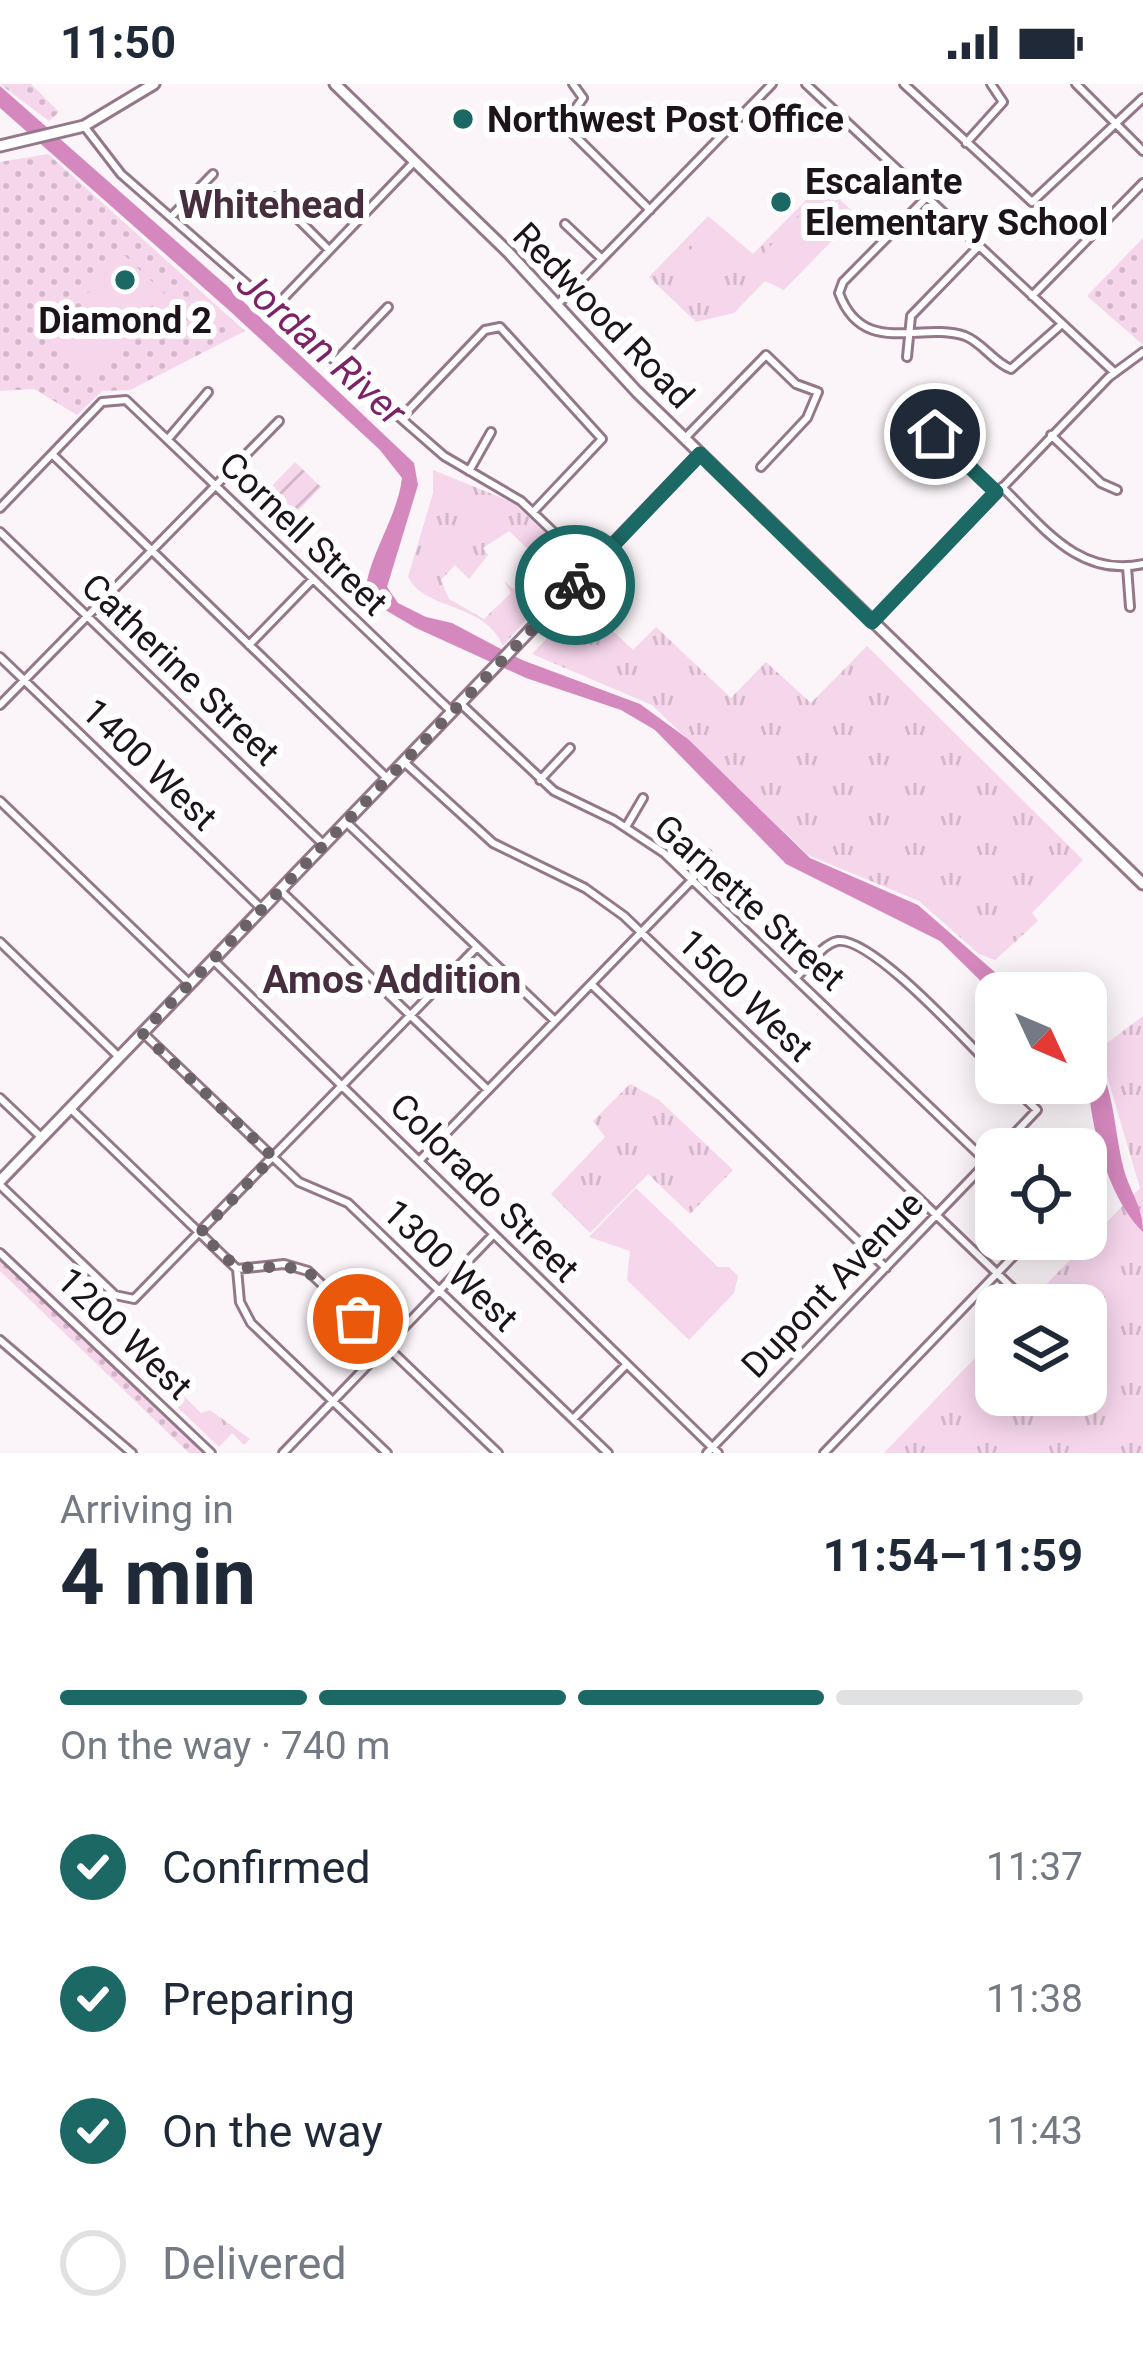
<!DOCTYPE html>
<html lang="en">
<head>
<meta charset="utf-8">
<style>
  body { margin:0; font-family:Roboto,sans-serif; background:#f6f6f7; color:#1f2937; height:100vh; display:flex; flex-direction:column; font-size:45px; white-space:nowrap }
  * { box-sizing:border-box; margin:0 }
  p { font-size:39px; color:#747a83 }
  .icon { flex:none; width:66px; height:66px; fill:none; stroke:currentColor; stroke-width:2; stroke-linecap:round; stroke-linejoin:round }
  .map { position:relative; height:1369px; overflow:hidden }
  .side { display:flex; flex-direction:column; background:#fff; flex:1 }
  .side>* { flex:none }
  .needle { width:78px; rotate:134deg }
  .buttons { position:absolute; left:975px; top:888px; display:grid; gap:24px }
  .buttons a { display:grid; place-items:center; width:132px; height:132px; border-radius:24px; background:#fff; box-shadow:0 6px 30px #0003; font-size:60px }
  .pin { position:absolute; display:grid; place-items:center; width:102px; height:102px; color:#fff; margin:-51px; border:6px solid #fff; border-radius:50%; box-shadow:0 3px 12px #0007 }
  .courier { position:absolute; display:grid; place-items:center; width:120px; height:120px; margin:-60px; border:9px solid #1c6864; border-radius:50%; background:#fff; color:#222; box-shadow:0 3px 15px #0007 }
  .summary em { font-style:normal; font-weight:700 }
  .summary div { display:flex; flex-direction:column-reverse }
  .summary { display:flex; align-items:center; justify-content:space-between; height:204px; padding:0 60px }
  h1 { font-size:78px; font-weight:700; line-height:90px }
  .bar { display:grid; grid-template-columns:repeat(4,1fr); gap:18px 12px; align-content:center; height:144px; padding:0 60px }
  .bar i { height:15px; border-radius:9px; background:#e0e1e3 }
  .bar .on { background:#1c6864 }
  .bar p { grid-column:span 4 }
  ol { padding:0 60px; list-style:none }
  li { display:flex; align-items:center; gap:36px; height:132px }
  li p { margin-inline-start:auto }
  li .icon { padding:12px; border-radius:50%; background:#1c6864; color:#fff; stroke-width:4 }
  li:last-child { color:#747a83 }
  li i { width:66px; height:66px; border:6px solid #e0e1e3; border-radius:50% }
  .status { display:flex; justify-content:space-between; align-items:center; height:84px; padding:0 60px; background:#fff; direction:ltr }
  .status svg { height:33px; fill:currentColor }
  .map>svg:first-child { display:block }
  .grass { fill:url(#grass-tufts) }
  .park { fill:url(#park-dots) }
  .garden { fill:url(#garden-furrows) }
  .pitch { fill:#f6d6eb }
  .water { fill:#d588bd }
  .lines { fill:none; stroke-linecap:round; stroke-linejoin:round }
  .street-casing { stroke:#94788a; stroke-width:12 }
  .secondary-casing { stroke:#94788a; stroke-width:15 }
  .street { stroke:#fff; stroke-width:6 }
  .secondary { stroke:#fff; stroke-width:9 }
  .done { stroke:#6b6268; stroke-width:12; stroke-dasharray:0 21.6 }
  .route { stroke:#1c6864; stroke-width:15 }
  .poi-dot { fill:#1c6864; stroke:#fff; stroke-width:4.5 }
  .labels { text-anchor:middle; stroke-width:12; stroke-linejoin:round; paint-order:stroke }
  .poi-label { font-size:36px; font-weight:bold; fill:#1d131a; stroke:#fff; text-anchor:start }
  .street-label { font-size:36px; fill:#1d131a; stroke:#fff }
  .neighbourhood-label { font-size:39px; font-weight:bold; fill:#462e3e; stroke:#fff }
  .water-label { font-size:39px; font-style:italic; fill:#7c2266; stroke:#fff }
</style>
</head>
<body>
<div class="status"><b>11:50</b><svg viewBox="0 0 49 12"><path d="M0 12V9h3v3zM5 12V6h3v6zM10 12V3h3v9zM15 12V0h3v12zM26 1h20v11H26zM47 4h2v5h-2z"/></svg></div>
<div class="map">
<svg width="1143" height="1369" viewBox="0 0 1143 1369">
  <defs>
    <pattern id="grass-tufts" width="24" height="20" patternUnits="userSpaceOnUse" patternTransform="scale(3)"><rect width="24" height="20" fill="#f6d6eb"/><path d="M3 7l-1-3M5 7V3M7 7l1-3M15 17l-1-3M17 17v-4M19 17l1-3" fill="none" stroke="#d2b7c9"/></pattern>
    <pattern id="park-dots" width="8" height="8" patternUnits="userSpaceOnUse" patternTransform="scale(3)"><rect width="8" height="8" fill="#f6d6eb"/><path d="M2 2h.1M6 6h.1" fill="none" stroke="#d2b7c9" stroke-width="1.8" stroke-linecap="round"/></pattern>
    <pattern id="garden-furrows" width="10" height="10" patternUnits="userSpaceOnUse" patternTransform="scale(3)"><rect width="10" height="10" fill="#f6d6eb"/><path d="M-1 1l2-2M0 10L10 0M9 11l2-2" fill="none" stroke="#d2b7c9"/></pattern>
  </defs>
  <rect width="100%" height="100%" fill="#fbf4f8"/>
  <path class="grass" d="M822,100l35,31 -73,75 -19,-9 -31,32 -38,9 -47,-45 59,-61 45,38z
    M433,386l79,32 51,47 -9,10 15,15 -27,27 -18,-19 17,-11v-9l-32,-31 -26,17 5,7 -19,24 -14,-14 -14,15 8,19 35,20 27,-26 -7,-12 33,26 -34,39c-18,-44 -78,-35 -95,-69l25,-84z
    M582,518l51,48 23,-23 75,71 35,-36 45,41 56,-57 216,214 -51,53 6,8 -43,39 -16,-6 -60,-53 -111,-46 -156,-150 -120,-51z
    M1143,932v437h-259l112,-117v59h90v-90h-60l114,-117 -41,-139z
    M630,1000l29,16 74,70 -43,44 -42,-40 -58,59 -39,-39 54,-57 -12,-16z
    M153,1265l25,30 -3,8 26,26 9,-3 40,29 -6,6 -12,-12 -13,14 -83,-80z"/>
  <path class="park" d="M0,0h31l28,28 -10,9z
    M48,70l197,177 -115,59 -28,1 -25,24 -43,-26 -34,2v-229z
    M1143,154v106h-1l-55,-48z
    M0,1173l15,13 190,183h-16l-189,-182z"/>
  <path class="garden" d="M295,378l26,25 -27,28 -26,-25z"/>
  <path class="pitch" d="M821,109l29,27 -67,70 -28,-28z
    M711,145l29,27 -10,12 -22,7 -26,-17z
    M121,168l45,43c-25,24 -55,25 -82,3z
    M92,233l21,6 19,15 -23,26 -23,14 -41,-39 22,-17z
    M636,1104l82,79h11l9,9 -4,17 -45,47 -62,-60 3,-29 -41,-14z"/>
  <path class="water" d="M0,2l226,199 188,178 4,22 -31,102 11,16 28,14 26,6 70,37 118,44 48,35 122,119 108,47 101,88 -23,3 -56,-55 -154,-77 -131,-134 -34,-20 -95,-32 -110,-50 -51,-30c1,-40 32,-78 37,-120l-22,-28 -149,-138 -231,-204z
    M1086,960c29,34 27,84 38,126 7,24 19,37 19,62 -43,-43 -57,-130 -57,-188z"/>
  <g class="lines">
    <g class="street-casing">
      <path id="street" d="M573,0l10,14 -14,20 1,13 80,79
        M806,0l308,288
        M904,0l128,118 111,-104
        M1076,0l67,67
        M84,42l37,48 323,282 77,45 68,65
        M966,59l37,-41 -12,-18
        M276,113l53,53
        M927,113l-84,85 -4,11c24,65 81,28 126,43 18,7 28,26 46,33l51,-45
        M172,132l41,-42
        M565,140l37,35
        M1032,212l111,-113
        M557,221l215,-221
        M275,223l139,-145
        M907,273l4,-41 68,-70
        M336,277l52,-54
        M401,334l84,-88 15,-3 102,112 -69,73
        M935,350l61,58
        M1051,351l50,48 16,7
        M685,354l81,-83 30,29 22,8 -11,26 -46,49
        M168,355l40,-47
        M52,370l336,325
        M469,387l22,-39
        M1002,403c41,40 77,91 141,77
        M0,424l102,-106 24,-2 326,312
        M0,448l324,313
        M1127,483l3,40
        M873,538l236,-245 34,-25
        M249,561l64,-66
        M0,573l262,252
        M460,619l94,88 60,29 50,33 323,309
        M0,621l279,-284
        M404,678l89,81 92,45 39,28 402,385
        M540,696l30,-32
        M0,717l190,183
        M346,738l209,199
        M626,743l17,-29
        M280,806l208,200
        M0,858l118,114
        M213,876l505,493
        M796,894c10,-10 27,-35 42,-37 35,-4 131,104 158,130
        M591,900l295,284
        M143,949l156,149 49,21 260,250
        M0,1014l41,39
        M70,1024l167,161 3,33 11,21 136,130
        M1000,1065l37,-39 -28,-27
        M421,1075l272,-280 14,-25
        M0,1101l115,110 19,4 343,-352
        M1086,1105l11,-7
        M0,1169l211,200
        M237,1185l47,-5 24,7 190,182
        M0,1256l132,113
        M573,1335l52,-53
        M283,1369l209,-217
        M707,1369l289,-300
        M824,1369l206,-214"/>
    </g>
    <g class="secondary-casing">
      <path id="secondary" d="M335,0l173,168 129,140 506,492
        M0,62l84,-20 70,-42
        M0,1097l700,-727"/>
    </g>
    <use href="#street" class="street"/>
    <use href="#secondary" class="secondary"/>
  </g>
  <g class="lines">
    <path class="done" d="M358,1235c-56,-55 -43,-54 -121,-51l-37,-35 73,-76 -131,-124 433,-448"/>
    <path class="route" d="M575,501l125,-131 172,168 124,-130 -61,-58"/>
  </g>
  <g class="poi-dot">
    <circle cx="463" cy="35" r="12"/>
    <circle cx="781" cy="118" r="12"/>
    <circle cx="125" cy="196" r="12"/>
  </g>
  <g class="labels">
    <g class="poi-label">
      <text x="487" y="48">Northwest Post Office</text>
      <text x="805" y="110">Escalante<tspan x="805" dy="41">Elementary School</tspan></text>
      <text x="125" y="249" text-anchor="middle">Diamond 2</text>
    </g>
    <g class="street-label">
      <text transform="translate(604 231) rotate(46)" y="13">Redwood Road</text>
      <text transform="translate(304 449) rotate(44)" y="13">Cornell Street</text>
      <text transform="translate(181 585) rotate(44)" y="13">Catherine Street</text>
      <text transform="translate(150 680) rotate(44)" y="13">1400 West</text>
      <text transform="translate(750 818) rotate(42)" y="13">Garnette Street</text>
      <text transform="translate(746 911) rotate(44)" y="13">1500 West</text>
      <text transform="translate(485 1103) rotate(45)" y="13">Colorado Street</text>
      <text transform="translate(451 1181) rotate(44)" y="13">1300 West</text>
      <text transform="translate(832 1200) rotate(-46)" y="13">Dupont Avenue</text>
      <text transform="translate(125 1249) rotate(44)" y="13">1200 West</text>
    </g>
    <g class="neighbourhood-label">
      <text x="272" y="134">Whitehead</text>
      <text x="392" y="909">Amos Addition</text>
    </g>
    <g class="water-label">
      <text transform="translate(322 263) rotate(42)" y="14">Jordan River</text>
    </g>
  </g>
</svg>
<div class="buttons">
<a><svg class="needle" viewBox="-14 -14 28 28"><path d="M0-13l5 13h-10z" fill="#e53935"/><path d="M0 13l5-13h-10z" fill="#747a83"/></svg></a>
<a><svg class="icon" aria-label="locate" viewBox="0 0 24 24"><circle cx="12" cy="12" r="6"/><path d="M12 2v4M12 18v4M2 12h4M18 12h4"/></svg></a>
<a><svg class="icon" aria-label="layers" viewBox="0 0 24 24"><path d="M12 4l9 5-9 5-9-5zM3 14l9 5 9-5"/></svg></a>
</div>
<div class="pin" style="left:358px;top:1235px;background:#ea580c"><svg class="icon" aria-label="bag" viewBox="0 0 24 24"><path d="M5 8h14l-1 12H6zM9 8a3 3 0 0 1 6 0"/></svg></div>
<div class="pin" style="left:935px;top:350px;background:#1f2937"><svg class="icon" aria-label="home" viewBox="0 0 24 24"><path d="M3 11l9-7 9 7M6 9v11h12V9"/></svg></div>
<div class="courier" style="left:575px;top:501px"><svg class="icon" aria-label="bike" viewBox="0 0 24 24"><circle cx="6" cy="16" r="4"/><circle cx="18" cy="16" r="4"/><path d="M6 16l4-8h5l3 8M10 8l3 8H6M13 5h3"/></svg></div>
</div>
<section class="side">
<div class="summary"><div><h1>4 min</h1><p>Arriving in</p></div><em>11:54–11:59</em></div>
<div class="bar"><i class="on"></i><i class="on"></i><i class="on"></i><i></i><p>On the way · 740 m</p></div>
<ol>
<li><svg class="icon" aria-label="check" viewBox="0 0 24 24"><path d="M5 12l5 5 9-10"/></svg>Confirmed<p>11:37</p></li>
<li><svg class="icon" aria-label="check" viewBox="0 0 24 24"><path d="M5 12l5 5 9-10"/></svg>Preparing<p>11:38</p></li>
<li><svg class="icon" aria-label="check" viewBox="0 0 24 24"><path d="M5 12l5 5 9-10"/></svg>On the way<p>11:43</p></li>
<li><i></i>Delivered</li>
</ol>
</section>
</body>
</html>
